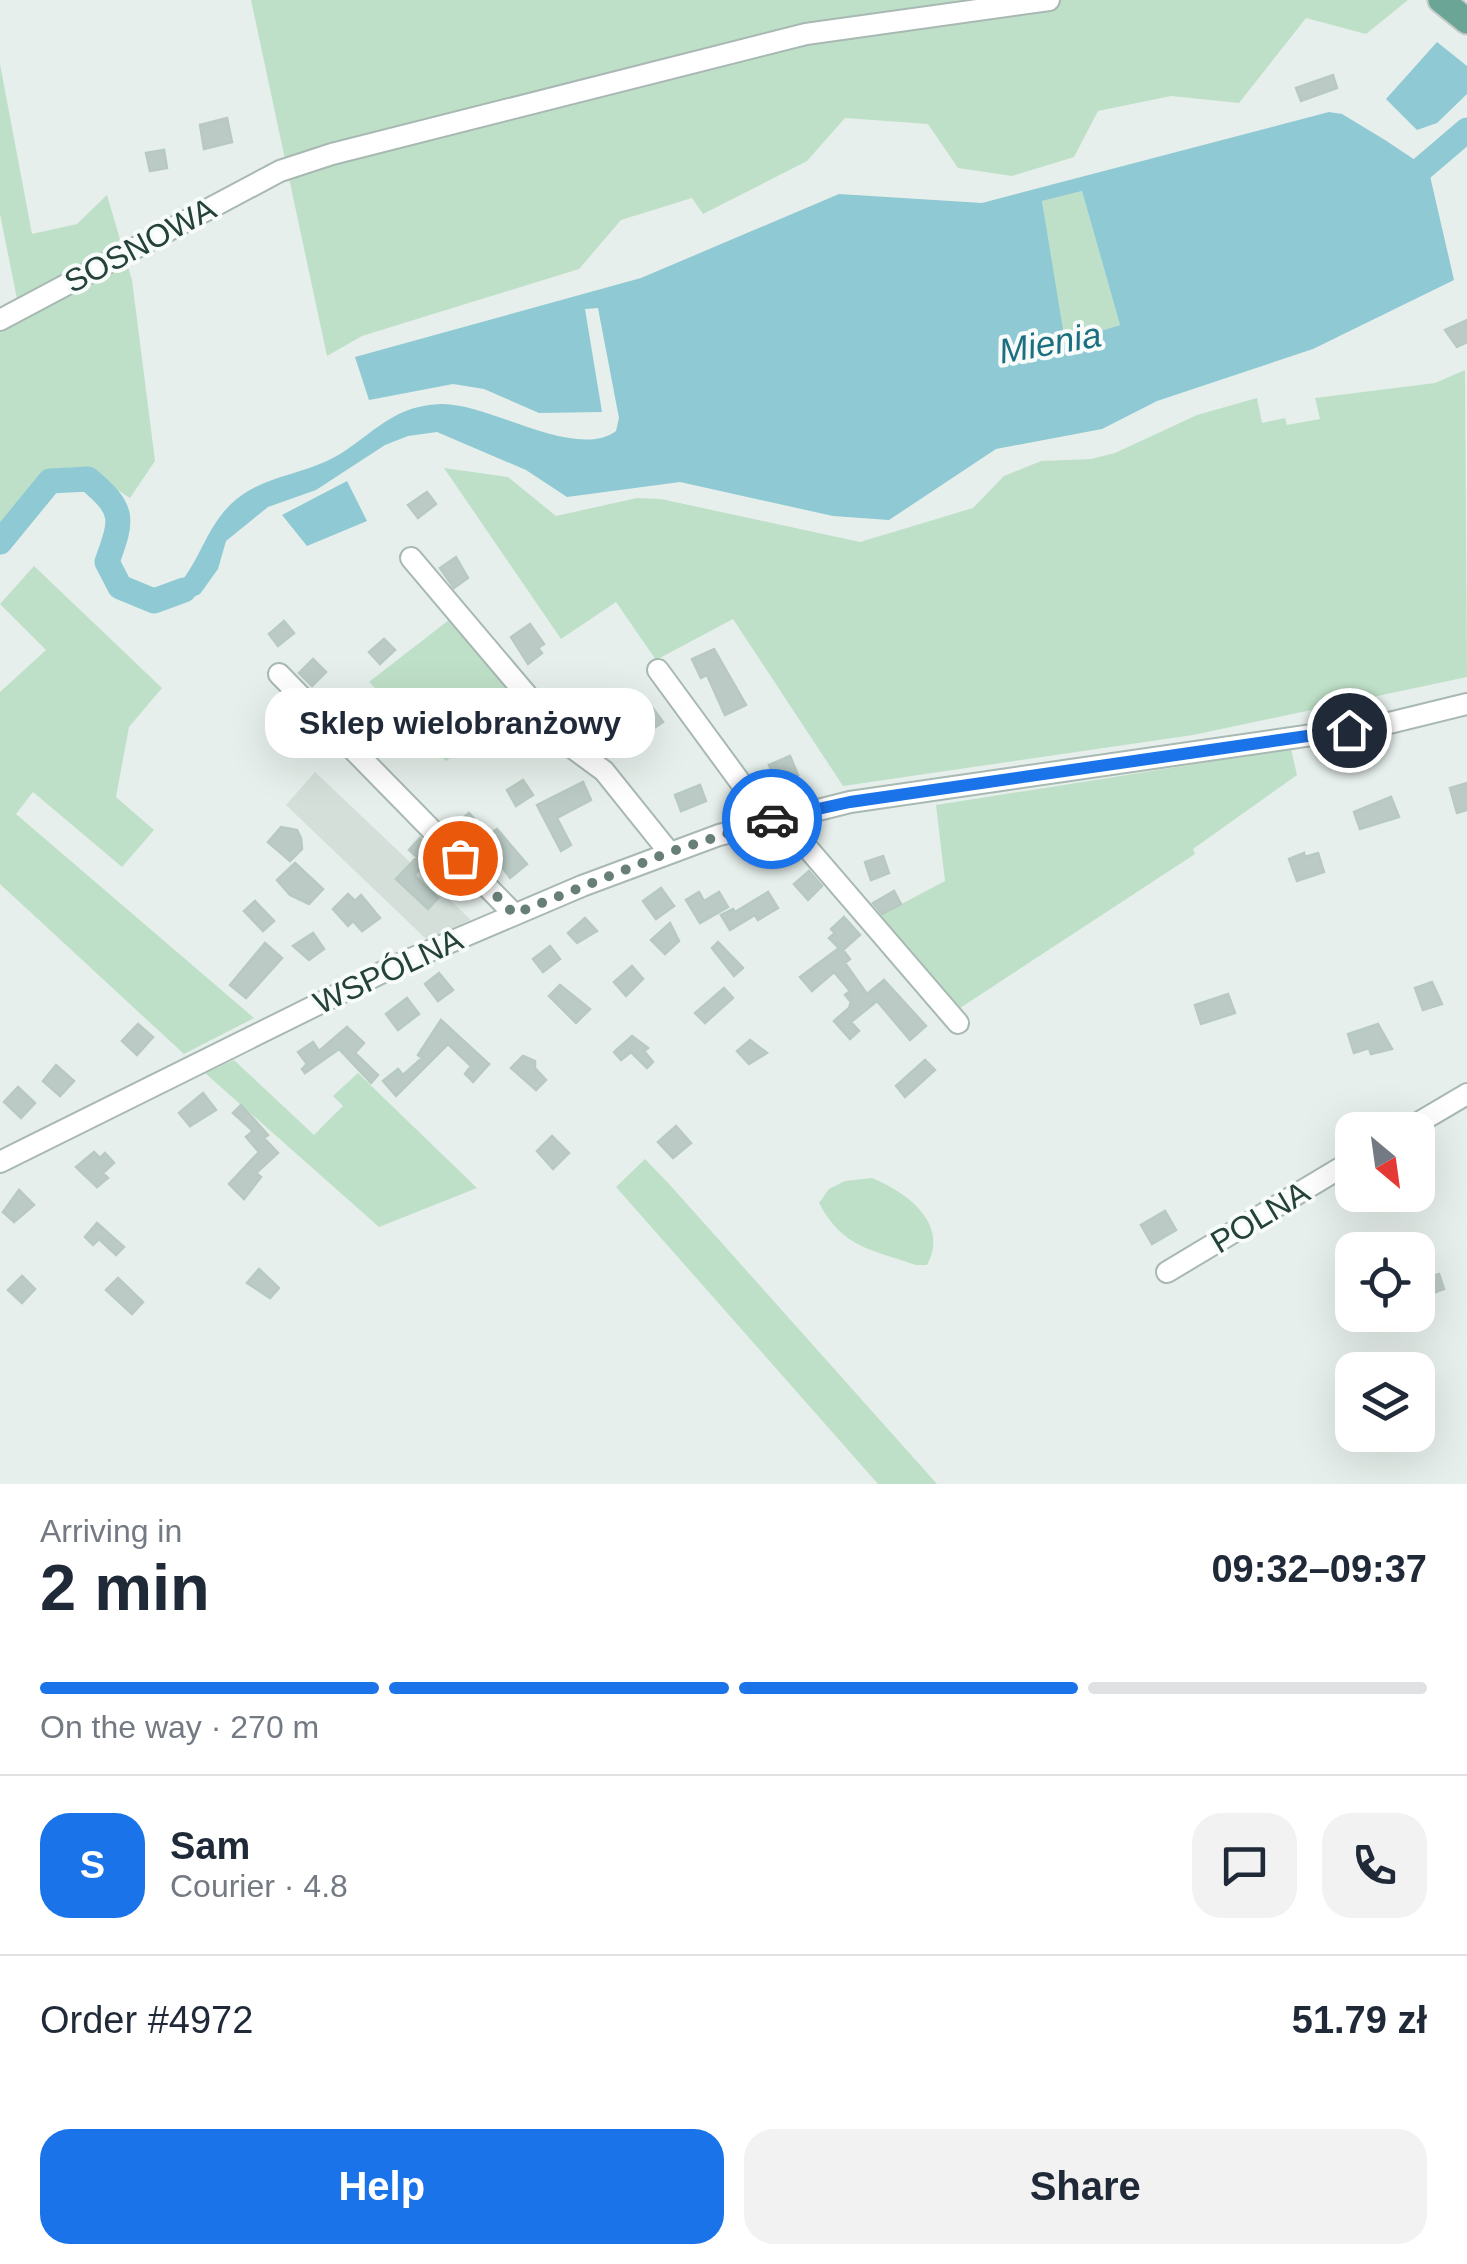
<!DOCTYPE html>
<html lang="en">
<head>
<meta charset="utf-8">
<style>
  body { margin:0; font-family:Helvetica,sans-serif; background:#f2f2f3; color:#1f2937; height:100vh; display:flex; flex-direction:column; font-size:38px; white-space:nowrap }
  * { box-sizing:border-box; margin:0 }
  p { font-size:32px; color:#747a83 }
  .icon { flex:none; width:55px; height:55px; fill:none; stroke:currentColor; stroke-width:2; stroke-linecap:round; stroke-linejoin:round }
  .map { position:relative; height:1484px; overflow:hidden }
  .details { display:flex; flex-direction:column; background:#fff; flex:1 }
  .details>* { flex:none }
  .needle { width:65px; rotate:151deg }
  .fabs { position:absolute; left:1335px; top:1112px; display:grid; gap:20px }
  .fabs a { display:grid; place-items:center; width:100px; height:100px; border-radius:20px; background:#fff; box-shadow:0 10px 40px #0002; font-size:50px }
  .pin { position:absolute; display:grid; place-items:center; width:85px; height:85px; color:#fff; margin:-42px; border:5px solid #fff; border-radius:50%; box-shadow:0 2px 10px #0007 }
  .courier { position:absolute; display:grid; place-items:center; width:100px; height:100px; margin:-50px; border:8px solid #1a73e8; border-radius:50%; background:#fff; color:#222; box-shadow:0 2px 12px #0007 }
  .bubble { position:absolute; height:70px; border-radius:30px; background:#fff; box-shadow:0 10px 40px #0002; font-size:32px; font-weight:800; line-height:70px; text-align:center }
  .headline em { font-style:normal; font-weight:800 }
  .headline div { display:flex; flex-direction:column-reverse }
  .headline { display:flex; align-items:center; justify-content:space-between; height:170px; padding:0 40px }
  h1 { font-size:65px; font-weight:800; line-height:75px }
  .bar { display:grid; grid-template-columns:repeat(4,1fr); gap:15px 10px; align-content:center; height:120px; padding:0 40px }
  .bar i { height:12px; border-radius:8px; background:#e0e1e3 }
  .bar .active { background:#1a73e8 }
  .bar p { grid-column:span 4 }
  .line { display:flex; align-items:center; gap:25px; padding:0 40px; border-top:2px solid #e0e1e3 }
  .line div { flex:1 }
  .round { display:grid; place-items:center; flex:none; width:105px; height:105px; border-radius:30px; background:#f2f2f3 }
  .action { display:flex; gap:20px; margin-top:auto; padding:20px 40px }
  .action a { flex:1; height:115px; border-radius:30px; background:#1a73e8; color:#fff; font-size:40px; font-weight:800; line-height:115px; text-align:center }
  .action a+a { background:#f2f2f3; color:#1f2937 }
  .map>svg:first-child { display:block }
  .built { fill:#d4dfda }
  .green { fill:#bfe0c8 }
  .water { fill:#8ec9d4; fill-rule:evenodd }
  .lines { fill:none; stroke-linecap:round; stroke-linejoin:round }
  .river { stroke:#8ec9d4; stroke-width:25 }
  .building { fill:#bbcac4; stroke:#b8c9c2; stroke-width:2.5 }
  .minor-casing { stroke:#a8b8b2; stroke-width:24 }
  .major-casing { stroke:#c2cac8; stroke-width:29 }
  .minor { stroke:#fff; stroke-width:20 }
  .major { stroke:#6aa596; stroke-width:25 }
  .done { stroke:#687f78; stroke-width:10; stroke-dasharray:0 18 }
  .route { stroke:#1a73e8; stroke-width:12 }
  .labels { text-anchor:middle; stroke-width:8; stroke-linejoin:round; paint-order:stroke }
  .street-label { font-size:32px; fill:#24423a; stroke:#f7fbf9 }
  .water-label { font-size:35px; font-style:italic; fill:#1c6f80; stroke:#f7fbf9 }
</style>
</head>
<body>
<div class="map">
<svg width="1467" height="1484" viewBox="0 0 1467 1484">
  <rect width="100%" height="100%" fill="#e6efeb"/>
  <path class="built" d="M315,772l156,148 -43,20 -5,-4 -137,-131z"/>
  <path class="green" d="M251,0h1157l-42,34 -60,-16 -67,85 -68,-7 -73,15 -24,46 -62,19 -54,-8 -30,-44 -83,-6 -38,43 -104,53 -11,-16 -71,22 -42,49 -217,67 -35,20z
    M0,64l32,170 45,-10 30,-29 25,85 23,181 -25,37 -48,-31 -33,2 -49,55v-192l21,-13 -21,-105z
    M1082,191l38,134 -56,18 -22,-142z
    M1465,370l2,307 -274,58 -350,51 -110,-167 -77,41 -40,-58 -55,37 -117,-171 64,9 48,39 81,-18 24,1 199,43 113,-34 31,-32 37,-15 50,-2 24,-6 82,-38 60,-17 5,25 23,-5 2,7 33,-6 -5,-21 120,-15z
    M34,566l128,122 -33,39 -13,70 38,33 -32,37 -89,-75 -17,22 238,204 -70,36 -184,-170v-192l46,-42 -46,-46z
    M454,616l71,85 -79,60 -77,-79z
    M1291,749l6,26 -104,74 2,5 -241,158 -79,-94 70,-37 -9,-76z
    M234,1060l80,75 29,-29 -10,-10 25,-23 119,115 -98,39 -174,-154z
    M645,1159l25,26 267,299h-59l-262,-297z
    M872,1178c34,14 78,45 55,87h-11c-46,-16 -73,-17 -97,-62l10,-14 16,-8z"/>
  <path class="water" d="M1437,42l30,24v28l-30,29 -20,7 -31,-31z
    M1329,112l13,2 43,26 33,22 12,14 24,104 -141,69 -156,52 -55,28 -106,20 -107,71 -56,-4 -153,-34 -113,15 -41,-27 -89,-38 -29,4 -23,9 -69,45 -48,17 -42,34 -8,28 -18,25 -28,13 -24,1 15,-21h14c23,-26 29,-59 54,-83 27,-26 63,-28 96,-43 41,-19 59,-55 114,-57 49,-1 134,57 175,27l3,-13 -21,-110 -13,1 17,103 -63,1 -55,-24 -31,-5 -84,16 -14,-43 286,-79 198,-84 143,9zM1082,191l38,134 -55,17 -23,-141z
    M347,481l20,40 -60,25 -25,-31z"/>
  <g class="lines">
    <path class="river" d="M1399,188l68,-58
      M0,542l50,-61 38,-2c37,31 35,39 19,83l13,25 34,14 30,-11"/>
  </g>
  <path class="building" d="M1333,75l4,13 -36,13 -5,-13z
    M227,118l5,24 -28,7 -4,-24z
    M164,150l3,18 -17,3 -4,-18z
    M1467,320v22l-10,5 -12,-17z
    M427,492l9,12 -18,14 -10,-13z
    M456,557l12,21 -14,10 -14,-20z
    M284,621l10,12 -16,13 -9,-12z
    M530,624l14,20 -6,4 4,5 -14,11 -17,-27z
    M384,639l11,11 -15,14 -11,-12z
    M714,649l32,56 -21,10 -18,-40 -6,3 -9,-19z
    M313,659l13,13 -14,14 -13,-13z
    M588,696l10,14 -15,11 -10,-14z
    M646,699l17,23 -16,11 -20,-20z
    M383,706l20,21 -8,7 -21,-20z
    M790,756l8,19 -21,9 -8,-19z
    M523,780l10,15 -17,11 -9,-16z
    M583,782l8,18 -34,18 14,27 -10,6 -24,-46z
    M1467,783v27l-10,3 -7,-25z
    M700,785l6,16 -25,10 -6,-16z
    M1391,797l8,20 -39,12 -6,-17z
    M469,813l17,19 -11,11 -18,-20z
    M281,827l16,3 4,8 1,11 -12,12 -22,-19z
    M497,829l30,35 -17,14 -27,-38z
    M420,838l14,17 -20,20 24,23 -10,11 -32,-30 21,-22 -8,-7z
    M1304,853l1,4 13,-4 6,19 -27,9 -8,-22z
    M883,856l6,17 -18,7 -6,-18z
    M295,863l28,26 -14,15 -19,-9 -13,-15z
    M809,871l13,15 -14,14 -14,-16z
    M661,888l13,18 -18,13 -13,-18z
    M894,891l7,13 -19,10 -9,-11z
    M699,892l5,9 15,-9 9,15 -28,16 -14,-23z
    M768,892l10,16 -20,12 -3,-5 -25,15 -9,-15 12,-6 2,3z
    M348,894l7,7 6,-6 19,23 -18,13 -9,-10 -5,5 -15,-17z
    M255,901l19,20 -11,10 -19,-20z
    M844,917l16,18 -17,15 7,9 -5,4 22,31 17,-14 42,46 -16,14 -33,-39 -26,21 8,9 -9,8 -16,-18 15,-13 2,-6 -6,-7 5,-4 -16,-19 -22,19 -12,-14 39,-29 -10,-10 6,-5 -4,-4z
    M585,918l12,13 -20,12 -9,-10z
    M670,923l9,18 -14,13 -14,-14z
    M313,933l11,16 -15,11 -16,-14z
    M718,942l25,26 -9,8 -22,-28z
    M265,943l17,15 -36,40 -16,-13z
    M550,946l10,13 -17,13 -10,-13z
    M632,966l11,13 -17,17 -12,-14z
    M439,973l14,17 -15,11 -13,-17z
    M1432,982l10,22 -19,6 -8,-22z
    M560,985l30,24 -14,14 -27,-27z
    M724,988l9,10 -28,25 -10,-10z
    M1228,994l7,19 -34,11 -6,-19z
    M407,998l12,16 -21,16 -12,-16z
    M441,1020l48,44 -16,18 -8,-8 6,-8 -23,-22 -52,52 -13,-15 15,-12 5,6 19,-17 -4,-3z
    M138,1024l15,13 -16,18 -15,-14z
    M1378,1024l14,25 -21,5 -2,-6 -15,5 -6,-19z
    M347,1027l17,16 -9,10 23,22 -7,8 -32,-34 -34,24 -3,-4 5,-5 -9,-12 15,-10 6,9z
    M632,1036l16,12 -4,3 9,11 -6,6 -16,-16 -10,8 -7,-8z
    M750,1040l17,13 -18,11 -12,-13z
    M523,1056l12,5v7l11,12 -10,10 -25,-22z
    M925,1060l10,10 -30,27 -9,-11z
    M56,1065l18,16 -14,15 -17,-15z
    M18,1087l17,16 -14,15 -17,-16z
    M203,1093l13,17 -26,16 -11,-13z
    M241,1105l27,30 -4,3 14,15 -22,20 5,4 -17,22 -15,-15 30,-32 -13,-15 7,-6 -20,-18z
    M676,1126l15,17 -18,15 -15,-16z
    M552,1136l17,17 -16,16 -16,-18z
    M94,1152l6,6 5,-5 9,10 -11,10 5,5 -11,9 -21,-20z
    M19,1190l15,15 -20,17 -11,-10z
    M1165,1211l11,19 -24,14 -11,-19z
    M97,1223l27,24 -8,8 -17,-16 -6,6 -8,-8z
    M259,1269l20,19 -9,10 -23,-15z
    M1439,1274l5,15 -19,7 -6,-16z
    M22,1276l13,13 -13,14 -14,-13z
    M118,1278l25,24 -11,12 -26,-24z"/>
  <g class="lines">
    <g class="minor-casing">
      <path id="minor" d="M0,320l280,-149 52,-17 474,-120 243,-34
        M411,558l159,188 34,25 65,81
        M658,670l110,150
        M279,674l235,240
        M780,816l178,207
        M1406,1130l61,-36
        M0,1162l399,-198 183,-78 137,-51 131,-33 531,-77 86,-21
        M1167,1272l185,-111"/>
    </g>
    <g class="major-casing">
      <path id="major" d="M1441,0l26,21"/>
    </g>
    <use href="#minor" class="minor"/>
    <use href="#major" class="major"/>
  </g>
  <g class="lines">
    <path class="done" d="M460,858l54,56 156,-62 102,-33"/>
    <path class="route" d="M772,819l78,-17 499,-72"/>
  </g>
  <g class="labels">
    <g class="street-label">
      <text transform="translate(140 245) rotate(-28)" y="11">SOSNOWA</text>
      <text transform="translate(388 971) rotate(-25)" y="11">WSPÓLNA</text>
      <text transform="translate(1260 1217) rotate(-31)" y="11">POLNA</text>
    </g>
    <g class="water-label">
      <text transform="translate(1050 343) rotate(-10)" y="12">Mienia</text>
    </g>
  </g>
</svg>
<div class="fabs">
<a><svg class="needle" viewBox="-14 -14 28 28"><path d="M0-13l5 13h-10z" fill="#e53935"/><path d="M0 13l5-13h-10z" fill="#747a83"/></svg></a>
<a><svg class="icon" aria-label="locate" viewBox="0 0 24 24"><circle cx="12" cy="12" r="6"/><path d="M12 2v4M12 18v4M2 12h4M18 12h4"/></svg></a>
<a><svg class="icon" aria-label="layers" viewBox="0 0 24 24"><path d="M12 4l9 5-9 5-9-5zM3 14l9 5 9-5"/></svg></a>
</div>
<div class="pin" style="left:460px;top:858px;background:#ea580c"><svg class="icon" aria-label="bag" viewBox="0 0 24 24"><path d="M5 8h14l-1 12H6zM9 8a3 3 0 0 1 6 0"/></svg></div>
<div class="pin" style="left:1349px;top:730px;background:#1f2937"><svg class="icon" aria-label="home" viewBox="0 0 24 24"><path d="M3 11l9-7 9 7M6 9v11h12V9"/></svg></div>
<div class="courier" style="left:772px;top:819px"><svg class="icon" aria-label="car" viewBox="0 0 24 24"><path d="M5 17H2v-5l4-1 3-4h7l3 4 3 1v5h-3M9 17h6M6 11h13"/><circle cx="7" cy="17" r="2"/><circle cx="17" cy="17" r="2"/></svg></div>
<div class="bubble" style="left:265px;top:688px;width:390px">Sklep wielobranżowy</div>
</div>
<section class="details">
<div class="headline"><div><h1>2 min</h1><p>Arriving in</p></div><em>09:32–09:37</em></div>
<div class="bar"><i class="active"></i><i class="active"></i><i class="active"></i><i></i><p>On the way · 270 m</p></div>
<div class="line" style="height:180px"><b class="round" style="background:#1a73e8;color:#fff">S</b><div><b>Sam</b><p>Courier · 4.8</p></div><a class="round"><svg class="icon" aria-label="chat" viewBox="0 0 24 24"><path d="M4 5h16v11H9l-5 4z"/></svg></a><a class="round"><svg class="icon" aria-label="phone" viewBox="0 0 24 24"><path d="M5 4h4l2 5-3 2q2 4 5 5l2-3 5 2v4C11 20 4 13 5 4z"/></svg></a></div>
<div class="line" style="height:130px"><div>Order #4972</div><b>51.79 zł</b></div>
<div class="action"><a>Help</a><a>Share</a></div>
</section>
</body>
</html>
